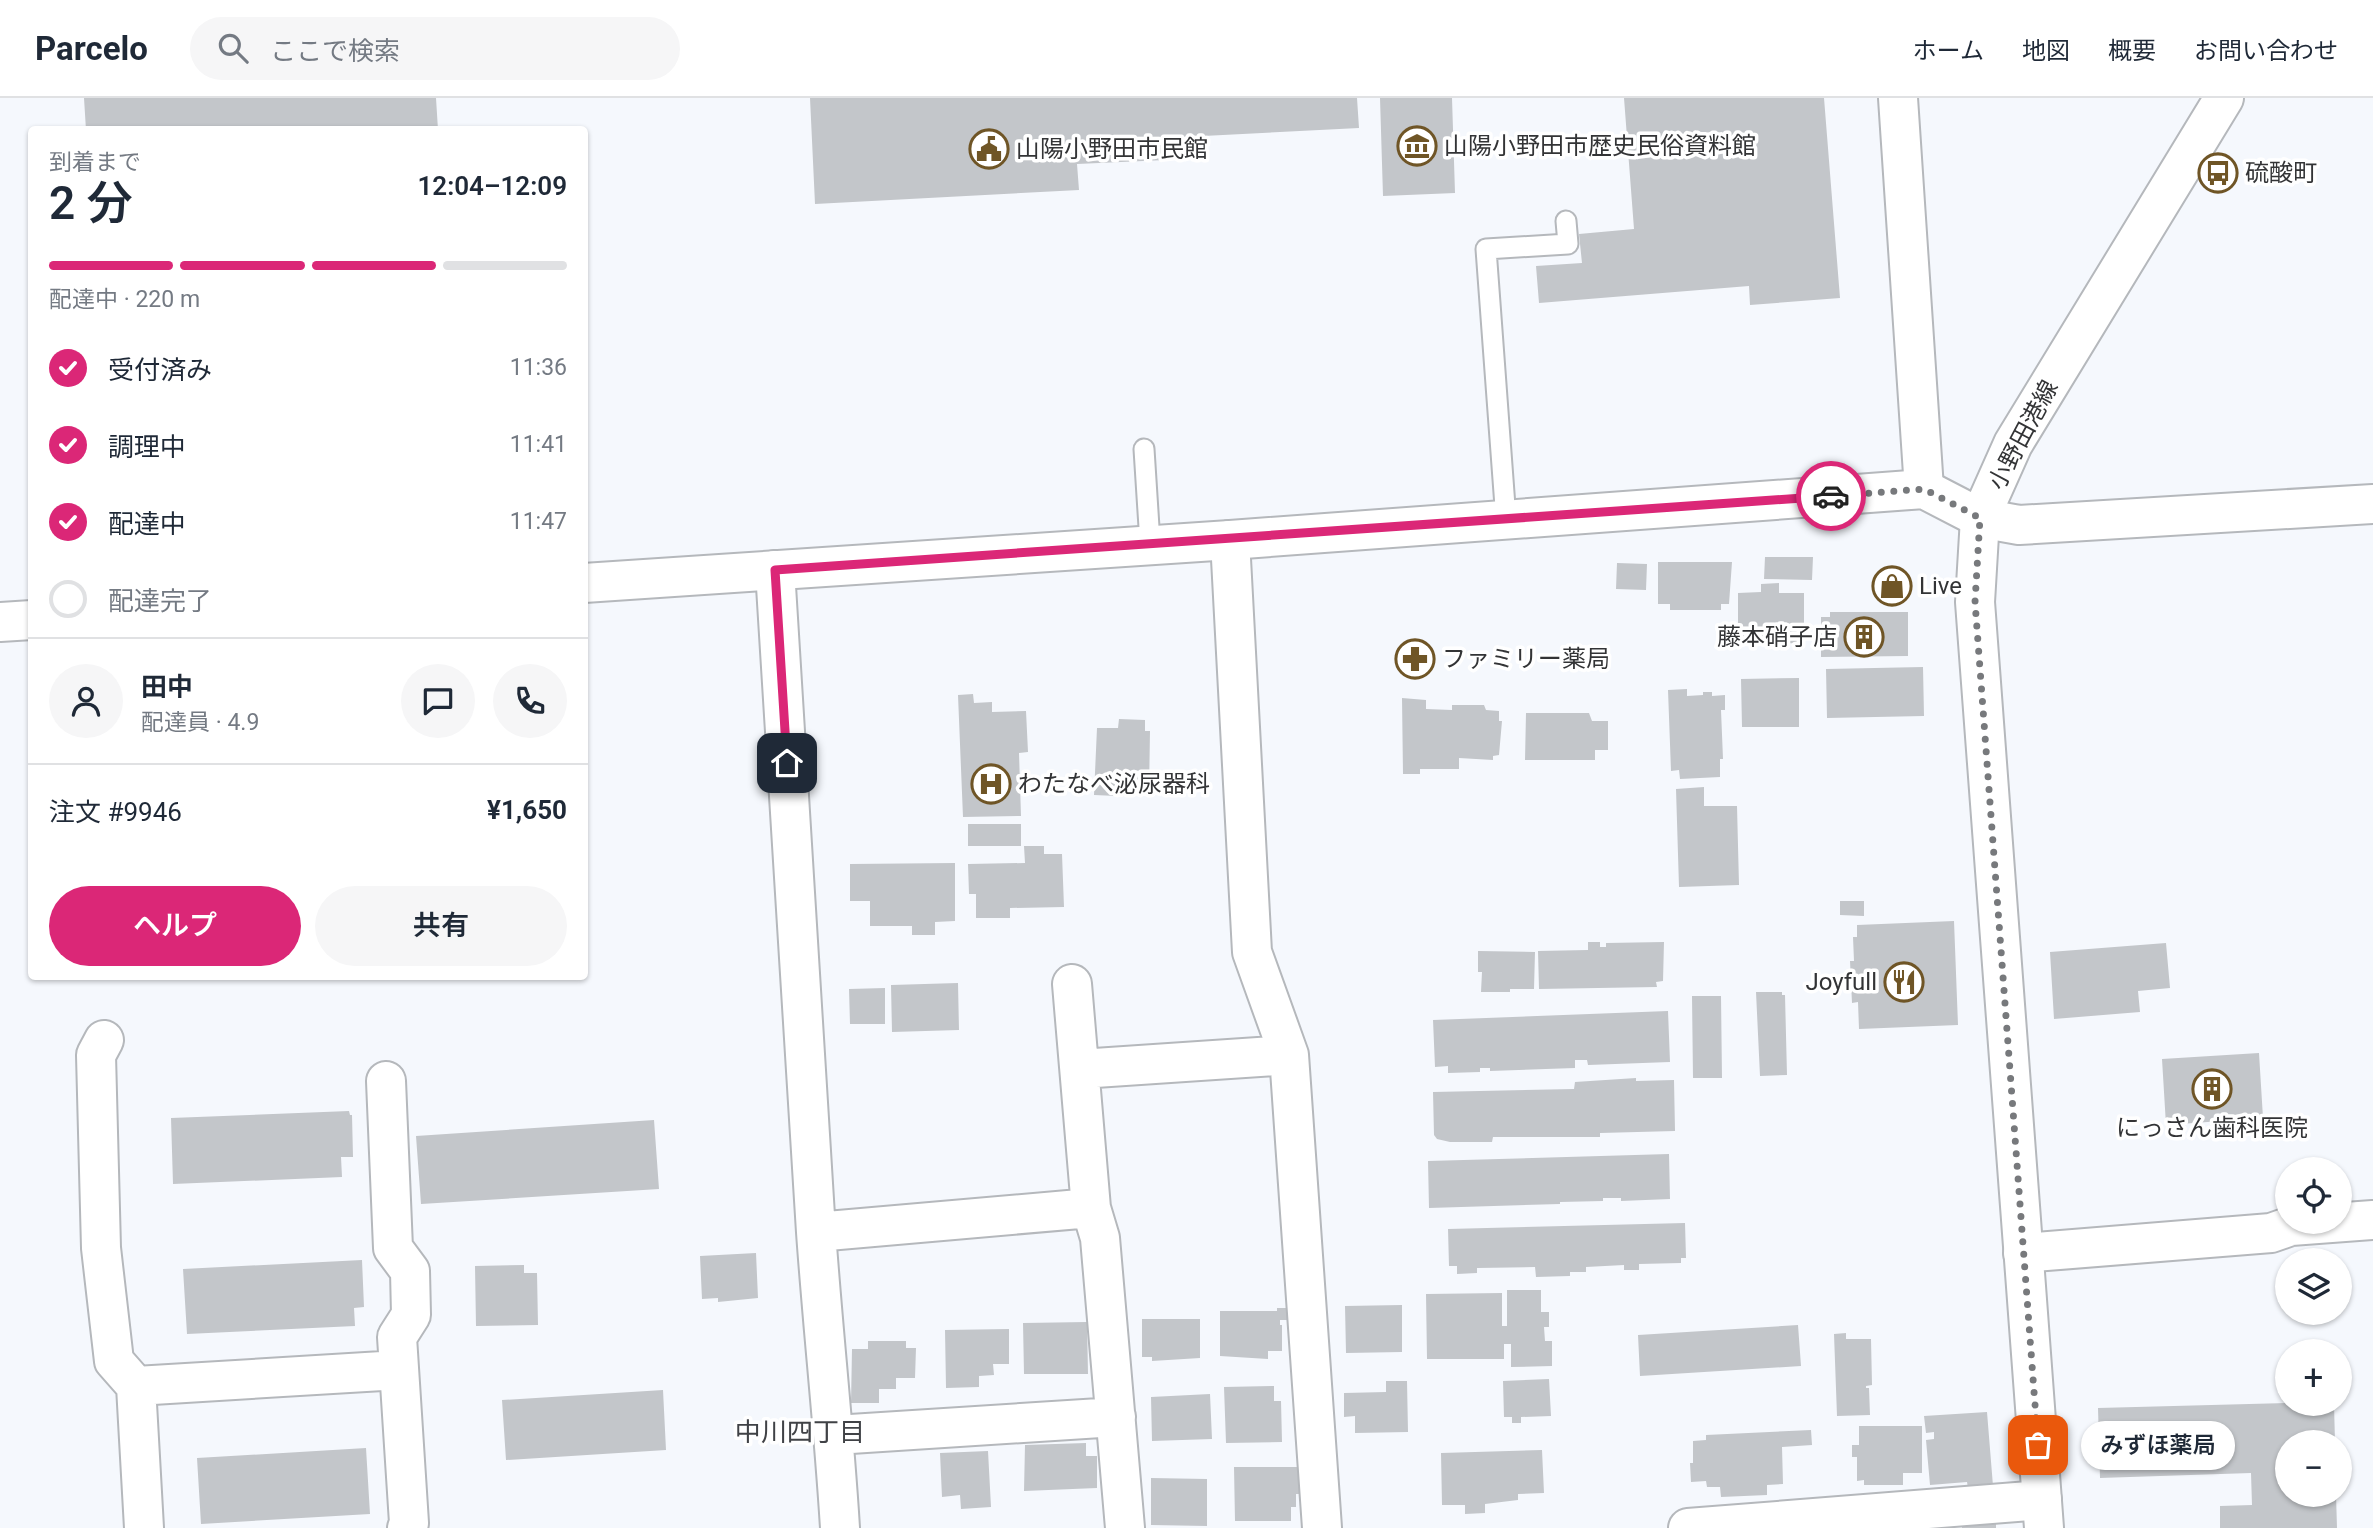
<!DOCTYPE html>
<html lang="ja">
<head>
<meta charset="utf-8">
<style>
  body { margin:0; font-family:Roboto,"Noto Sans JP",sans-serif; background:#f6f6f7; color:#1f2937; height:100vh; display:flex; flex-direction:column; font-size:26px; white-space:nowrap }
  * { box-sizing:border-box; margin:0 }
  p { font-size:23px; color:#747a83 }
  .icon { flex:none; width:38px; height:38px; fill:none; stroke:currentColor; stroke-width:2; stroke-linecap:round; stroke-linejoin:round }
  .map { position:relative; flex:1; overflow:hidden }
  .panel { position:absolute; left:28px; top:28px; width:560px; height:854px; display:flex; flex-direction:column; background:#fff; border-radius:7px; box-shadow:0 2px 5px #0004 }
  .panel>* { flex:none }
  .fabs { position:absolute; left:2275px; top:1059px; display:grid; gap:14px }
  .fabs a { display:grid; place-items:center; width:77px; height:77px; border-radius:50%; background:#fff; box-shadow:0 2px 5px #0004; font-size:35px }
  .pin { position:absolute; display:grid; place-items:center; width:60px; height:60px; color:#fff; margin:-30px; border-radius:14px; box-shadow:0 4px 10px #0006 }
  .courier { position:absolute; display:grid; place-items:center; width:70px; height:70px; margin:-35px; border:5px solid #db2777; border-radius:50%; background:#fff; color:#222; box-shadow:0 2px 9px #0007 }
  .bubble { position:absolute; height:49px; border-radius:24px; background:#fff; box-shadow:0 2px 5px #0004; font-size:23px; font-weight:600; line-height:49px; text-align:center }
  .head em { font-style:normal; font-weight:600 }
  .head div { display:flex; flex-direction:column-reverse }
  .head { display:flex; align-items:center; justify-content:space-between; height:119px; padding:0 21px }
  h1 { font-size:46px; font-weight:600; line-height:52px }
  .bar { display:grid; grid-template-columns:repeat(4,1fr); gap:10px 7px; align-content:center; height:84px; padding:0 21px }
  .bar i { height:9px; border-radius:5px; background:#e0e1e3 }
  .bar .selected { background:#db2777 }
  .bar p { grid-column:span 4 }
  .line { display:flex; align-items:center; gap:18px; padding:0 21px; border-top:2px solid #e0e1e3 }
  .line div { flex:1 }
  .round { display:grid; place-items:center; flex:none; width:74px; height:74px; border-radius:37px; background:#f6f6f7 }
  ol { padding:0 21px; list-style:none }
  li { display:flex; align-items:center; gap:21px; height:77px }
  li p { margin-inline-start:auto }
  li .icon { padding:7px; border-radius:50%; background:#db2777; color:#fff; stroke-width:4 }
  li:last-child { color:#747a83 }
  li i { width:38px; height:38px; border:4px solid #e0e1e3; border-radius:50% }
  .cta { display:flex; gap:14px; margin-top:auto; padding:14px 21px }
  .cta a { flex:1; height:80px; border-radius:42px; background:#db2777; color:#fff; font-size:28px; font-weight:600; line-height:80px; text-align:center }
  .cta a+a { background:#f6f6f7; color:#1f2937 }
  header { display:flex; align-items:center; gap:42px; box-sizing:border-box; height:98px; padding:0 35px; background:#fff; border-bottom:2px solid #e0e1e3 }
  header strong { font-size:33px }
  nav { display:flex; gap:38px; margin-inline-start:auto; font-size:24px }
  .search { width:490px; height:63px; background:#f6f6f7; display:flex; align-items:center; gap:18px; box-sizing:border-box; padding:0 24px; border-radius:38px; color:#747a83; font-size:26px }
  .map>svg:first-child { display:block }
  .building { fill:#c3c6ca }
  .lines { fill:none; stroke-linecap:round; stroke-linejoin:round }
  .service-casing { stroke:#b5b8bc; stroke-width:23 }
  .minor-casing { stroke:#b5b8bc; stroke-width:42 }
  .tertiary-casing { stroke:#b5b8bc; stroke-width:42 }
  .secondary-casing { stroke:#b5b8bc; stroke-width:42 }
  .service { stroke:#fff; stroke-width:19 }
  .minor { stroke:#fff; stroke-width:38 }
  .tertiary { stroke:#fff; stroke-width:38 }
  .secondary { stroke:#fff; stroke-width:38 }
  .done { stroke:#77797c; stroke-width:7; stroke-dasharray:0 12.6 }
  .route { stroke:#db2777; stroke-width:9 }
  .labels { text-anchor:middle; stroke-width:7; stroke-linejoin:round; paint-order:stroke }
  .poi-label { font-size:24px; fill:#333436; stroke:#fff; text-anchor:start }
  .street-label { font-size:24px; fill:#333436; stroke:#fff }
  .neighbourhood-label { font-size:26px; fill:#404246; stroke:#fff }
</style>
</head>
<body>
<header>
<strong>Parcelo</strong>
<div class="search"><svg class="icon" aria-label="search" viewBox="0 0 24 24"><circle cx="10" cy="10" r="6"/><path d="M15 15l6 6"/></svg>ここで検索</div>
<nav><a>ホーム</a><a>地図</a><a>概要</a><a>お問い合わせ</a></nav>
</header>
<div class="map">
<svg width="2373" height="1430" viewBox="0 0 2373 1430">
  <rect width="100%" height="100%" fill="#f5f8fd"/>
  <path class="building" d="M84,0h352l2,32h-352z
    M810,0h547l2,30 -195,10 1,22 -88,4 2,26 -264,14z
    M1380,0h72l3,95 -72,3z
    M1624,0h200l16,200 -90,7 -1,-19 -210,17 -3,-37 46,-3 -3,-29 55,-5z
    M1765,459h48l-1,23 -48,-1z
    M1658,464h74l-3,42h-8v6h-51v-6h-12z
    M1617,465l30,1 -1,26 -30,-1z
    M1779,485v10h25v50l-59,1v-5l-7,1v-47l23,-1v-8z
    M1830,514h78v44l-87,1v-40h9z
    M1923,569l1,49 -97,2 -1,-49z
    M1799,580v49h-57l-1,-48z
    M1687,591v7l16,-1v-3h9v4l13,-1v15h-4l2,49h-3v18l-40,2 -1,-9 -8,1 -3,-81z
    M973,596l1,9 18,-1v10l34,-1 2,41 -9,1 2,63 -58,1 -5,-122z
    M1402,600l24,2v9l26,1v-5h32l2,5 13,1v10h3l-3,34 -6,1v4l-34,-2v11h-39v5h-17z
    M1526,615h63l3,8h16v29h-13v10h-70z
    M1119,621l26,1v11h5l-1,61h-32v4l-23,-1 3,-67h21z
    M1704,689v19h33l2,79 -60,2 -3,-98z
    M968,726h53v22h-53z
    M1024,748h20v8h18l2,53 -54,1v10h-34v-24h-7l-1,-30 57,-1z
    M955,765v58l-20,1v13h-23v-9h-42v-25h-20v-37z
    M1840,803h24v15l-24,-1z
    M1954,823l4,104 -99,4 -1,-27 -6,1 -2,-42h4l-1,-24h4v-12z
    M1588,844h12v5h6v-4l58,-1 -1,39 -7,1 1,5 -118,2 -1,-38 50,-1z
    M2166,845l4,45 -32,3 2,21 -86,7 -4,-67z
    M1478,853l57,1 -1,37h-24v3h-29l1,-20h-4z
    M958,885l1,47 -67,2 -1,-47z
    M885,890v36h-35l-1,-35z
    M1756,894h26v3h3l2,80 -27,1z
    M1692,898h29l1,82h-29z
    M1668,913l2,51 -82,3 -1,-5h-12v8l-85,3v-3h-10v4l-32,1v-7l-13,1 -2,-47z
    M2259,955l4,65 -97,7 -4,-66z
    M1636,980v3l38,-1 1,51 -75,2v4h-107l-1,5h-42l-13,-3 -3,-4 -1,-43 141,-3 1,-7z
    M349,1013l1,4h2l1,42h-12l1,20 -169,7 -2,-66z
    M654,1022l5,69 -238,15 -5,-68z
    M1669,1056l1,45 -49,2v-3h-18v3l-43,1v2l-131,4 -1,-47z
    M1685,1125l1,35h-5v5l-42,1v6h-15v-5l-38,2v5h-16v4l-34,1 -1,-10 -58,1v5l-20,1v-8h-8l-1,-37z
    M756,1155l2,45 -40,4v-4l-16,1 -2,-43z
    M362,1162l2,47 -10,1 1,18 -168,8 -4,-65z
    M524,1167v8h13l1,52 -62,1 -1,-60z
    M1507,1192h34v22h8v15h-5l1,14h7v25l-41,1v-23h-7v15h-77l-1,-65 76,-1v33h5z
    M1402,1207v47l-56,1 -1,-47z
    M1277,1210h15v12h-12v5h2v26h-14v8l-48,-3v-45h57z
    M1142,1221h58v39l-48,3v-4h-10z
    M1087,1224l1,52h-64l-1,-51z
    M1798,1227l3,41 -161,10 -2,-41z
    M1009,1231v35h-16l1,11 -15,1v11l-33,1 -1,-58z
    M1846,1235v6h25l1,46 -6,1v2h3l1,27 -33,1 -3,-82z
    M868,1243h38v7h10l-1,30h-19v11h-17v14h-28l1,-54h16z
    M1549,1281l2,37 -30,1v6h-9v-6h-8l-1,-36z
    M1386,1283h21l1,51 -53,1v-17l-11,1v-24l42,-1z
    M1274,1288v15h7l1,41 -56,1 -2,-56z
    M663,1292l3,60 -160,10 -4,-60z
    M1210,1296l2,45 -60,2 -1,-44z
    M2287,1305l47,1 1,38h-48v52h49l1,34h-117v-22l32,-1 -1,-32 -151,5 -2,-70z
    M1987,1314l6,74 -25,2 -1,-6 -37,3 -4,-45 8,-1v-7l-8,1 -2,-17z
    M1859,1328h63v47h-19v12h-39v-5l-7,1v-24h-5v-12h7z
    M1811,1332l1,15 -30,2 1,37 -16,1v10l-46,2 -1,-10h-13l-1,-6 -15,1 -1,-19h3v-22l13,-1v-5z
    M1086,1345v13h11v32l-73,3 1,-46z
    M366,1350l4,66 -169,10 -4,-66z
    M1542,1352l2,43 -26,1v6l-33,4v9l-20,1v-9h-23l-1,-52z
    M988,1353l3,56 -30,2 -1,-14 -18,2 -2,-44z
    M1234,1369h65v27h-3v13h-5v14h-56z
    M1151,1380l56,1v47l-56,-1z
    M1996,1424v6h-34v-4z"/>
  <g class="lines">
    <g class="service-casing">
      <path id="service" d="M1144,351l6,94
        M1506,422l-20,-271 82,-5 -2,-23"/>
    </g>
    <g class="minor-casing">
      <path id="minor" d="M1898,0l26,391
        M1980,420l39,7 354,-21
        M1230,442l22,412 37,103 33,473
        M775,472c14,220 26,441 41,662 7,99 18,197 24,296
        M1072,886l19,224 9,30 25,290
        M104,942l-8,15 5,193 13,113 22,25 8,142
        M1080,971l209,-14
        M386,983l7,167 17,23 1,44 -14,22 12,186 -2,5
        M816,1134l275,-24
        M2023,1155l248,-20 20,-7 82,-6
        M136,1288l263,-16
        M835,1337l281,-18
        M1688,1430l354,-28"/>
    </g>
    <g class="tertiary-casing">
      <path id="tertiary" d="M584,485l646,-43 694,-51 56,29
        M0,524l32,-2"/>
    </g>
    <g class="secondary-casing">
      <path id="secondary" d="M2044,1430l-69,-926 5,-84 33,-74 211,-346"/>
    </g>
    <use href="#service" class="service"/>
    <use href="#minor" class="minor"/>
    <use href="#tertiary" class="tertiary"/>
    <use href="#secondary" class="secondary"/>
  </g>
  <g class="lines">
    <path class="done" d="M1831,398l93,-7 56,29 -5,84 63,843"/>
    <path class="route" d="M787,665l-12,-193 1056,-74"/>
  </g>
  <defs>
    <g id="museum-ring" transform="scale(2.0125)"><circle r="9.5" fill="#fff" stroke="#6f5526" stroke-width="1.5"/><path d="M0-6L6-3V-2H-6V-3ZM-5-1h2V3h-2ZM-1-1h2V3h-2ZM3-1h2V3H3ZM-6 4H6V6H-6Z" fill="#6f5526"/></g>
    <g id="civic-ring" transform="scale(2.0125)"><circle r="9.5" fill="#fff" stroke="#6f5526" stroke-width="1.5"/><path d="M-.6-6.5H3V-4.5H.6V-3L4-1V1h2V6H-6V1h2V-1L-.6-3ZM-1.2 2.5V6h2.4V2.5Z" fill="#6f5526"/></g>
    <g id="bus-ring" transform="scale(2.0125)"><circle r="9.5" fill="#fff" stroke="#6f5526" stroke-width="1.5"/><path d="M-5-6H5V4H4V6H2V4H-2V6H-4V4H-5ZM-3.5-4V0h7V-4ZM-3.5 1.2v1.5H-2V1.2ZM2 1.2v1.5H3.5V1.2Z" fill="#6f5526"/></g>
    <g id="shop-ring" transform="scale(2.0125)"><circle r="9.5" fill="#fff" stroke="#6f5526" stroke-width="1.5"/><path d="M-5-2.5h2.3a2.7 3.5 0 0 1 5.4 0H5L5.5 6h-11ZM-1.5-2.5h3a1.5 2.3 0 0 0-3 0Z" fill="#6f5526"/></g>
    <g id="building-ring" transform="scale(2.0125)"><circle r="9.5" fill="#fff" stroke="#6f5526" stroke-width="1.5"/><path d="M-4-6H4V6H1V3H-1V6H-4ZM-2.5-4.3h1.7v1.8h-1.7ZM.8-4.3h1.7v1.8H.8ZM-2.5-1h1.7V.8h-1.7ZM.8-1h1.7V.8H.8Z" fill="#6f5526"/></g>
    <g id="pharmacy-ring" transform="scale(2.0125)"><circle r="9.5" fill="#fff" stroke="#6f5526" stroke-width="1.5"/><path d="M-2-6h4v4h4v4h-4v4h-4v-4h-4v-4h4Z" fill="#6f5526"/></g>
    <g id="hospital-ring" transform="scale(2.0125)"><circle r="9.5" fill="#fff" stroke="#6f5526" stroke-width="1.5"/><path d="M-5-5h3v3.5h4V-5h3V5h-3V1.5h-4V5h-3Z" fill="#6f5526"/></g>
    <g id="restaurant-ring" transform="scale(2.0125)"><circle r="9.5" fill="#fff" stroke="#6f5526" stroke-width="1.5"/><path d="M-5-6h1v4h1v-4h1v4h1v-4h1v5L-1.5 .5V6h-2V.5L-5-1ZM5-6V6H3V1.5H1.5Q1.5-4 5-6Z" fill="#6f5526"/></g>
  </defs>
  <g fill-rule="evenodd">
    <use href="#museum-ring" x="1417" y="48"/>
    <use href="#civic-ring" x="989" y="51"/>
    <use href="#bus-ring" x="2218" y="75"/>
    <use href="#shop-ring" x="1892" y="488"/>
    <use href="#building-ring" x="1864" y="539"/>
    <use href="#pharmacy-ring" x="1415" y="561"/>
    <use href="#hospital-ring" x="991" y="686"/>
    <use href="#restaurant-ring" x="1904" y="884"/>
    <use href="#building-ring" x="2212" y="991"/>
  </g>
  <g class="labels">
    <g class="poi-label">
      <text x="1444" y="56">山陽小野田市歴史民俗資料館</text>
      <text x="1016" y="59">山陽小野田市民館</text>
      <text x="2245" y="83">硫酸町</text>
      <text x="1919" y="496">Live</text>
      <text x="1837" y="547" text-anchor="end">藤本硝子店</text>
      <text x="1442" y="569">ファミリー薬局</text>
      <text x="1018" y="694">わたなべ泌尿器科</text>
      <text x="1877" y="892" text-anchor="end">Joyfull</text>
      <text x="2212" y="1038" text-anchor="middle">にっさん歯科医院</text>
    </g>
    <g class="street-label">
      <text transform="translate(2023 337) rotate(-62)" y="8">小野田港線</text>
    </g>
    <g class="neighbourhood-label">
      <text x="800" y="1343">中川四丁目</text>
    </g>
  </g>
</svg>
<div class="fabs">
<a><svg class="icon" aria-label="locate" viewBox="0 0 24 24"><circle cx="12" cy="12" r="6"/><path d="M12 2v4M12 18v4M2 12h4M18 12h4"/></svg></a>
<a><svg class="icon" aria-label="layers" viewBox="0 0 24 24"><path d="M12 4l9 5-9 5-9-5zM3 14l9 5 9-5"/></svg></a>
<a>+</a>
<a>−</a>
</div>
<div class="pin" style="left:2038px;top:1347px;background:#ea580c"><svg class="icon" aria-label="bag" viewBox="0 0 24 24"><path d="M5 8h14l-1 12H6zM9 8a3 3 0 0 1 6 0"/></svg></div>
<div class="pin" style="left:787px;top:665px;background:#1f2937"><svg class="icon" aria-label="home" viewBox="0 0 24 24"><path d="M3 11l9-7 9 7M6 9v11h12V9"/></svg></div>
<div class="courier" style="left:1831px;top:398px"><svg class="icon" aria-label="car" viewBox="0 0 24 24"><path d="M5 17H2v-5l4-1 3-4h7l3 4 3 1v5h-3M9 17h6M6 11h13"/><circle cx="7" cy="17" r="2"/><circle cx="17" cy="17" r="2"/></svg></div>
<div class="bubble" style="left:2081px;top:1323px;width:154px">みずほ薬局</div>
<section class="panel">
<div class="head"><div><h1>2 分</h1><p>到着まで</p></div><em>12:04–12:09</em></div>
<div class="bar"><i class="selected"></i><i class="selected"></i><i class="selected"></i><i></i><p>配達中 · 220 m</p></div>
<ol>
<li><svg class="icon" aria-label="check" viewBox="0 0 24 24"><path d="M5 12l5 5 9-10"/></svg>受付済み<p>11:36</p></li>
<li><svg class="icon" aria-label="check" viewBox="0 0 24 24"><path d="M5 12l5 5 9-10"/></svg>調理中<p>11:41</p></li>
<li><svg class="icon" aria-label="check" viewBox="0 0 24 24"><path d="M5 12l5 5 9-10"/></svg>配達中<p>11:47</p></li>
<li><i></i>配達完了</li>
</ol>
<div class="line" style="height:126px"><a class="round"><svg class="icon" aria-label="person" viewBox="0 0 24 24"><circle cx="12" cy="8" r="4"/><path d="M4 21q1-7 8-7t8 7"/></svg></a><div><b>田中</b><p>配達員 · 4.9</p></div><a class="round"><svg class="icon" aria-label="chat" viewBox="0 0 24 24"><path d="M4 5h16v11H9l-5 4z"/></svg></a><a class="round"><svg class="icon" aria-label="phone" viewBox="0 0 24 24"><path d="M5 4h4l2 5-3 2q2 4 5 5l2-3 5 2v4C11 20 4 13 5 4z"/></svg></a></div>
<div class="line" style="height:91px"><div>注文 #9946</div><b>¥1,650</b></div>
<div class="cta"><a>ヘルプ</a><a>共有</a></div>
</section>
</div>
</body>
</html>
